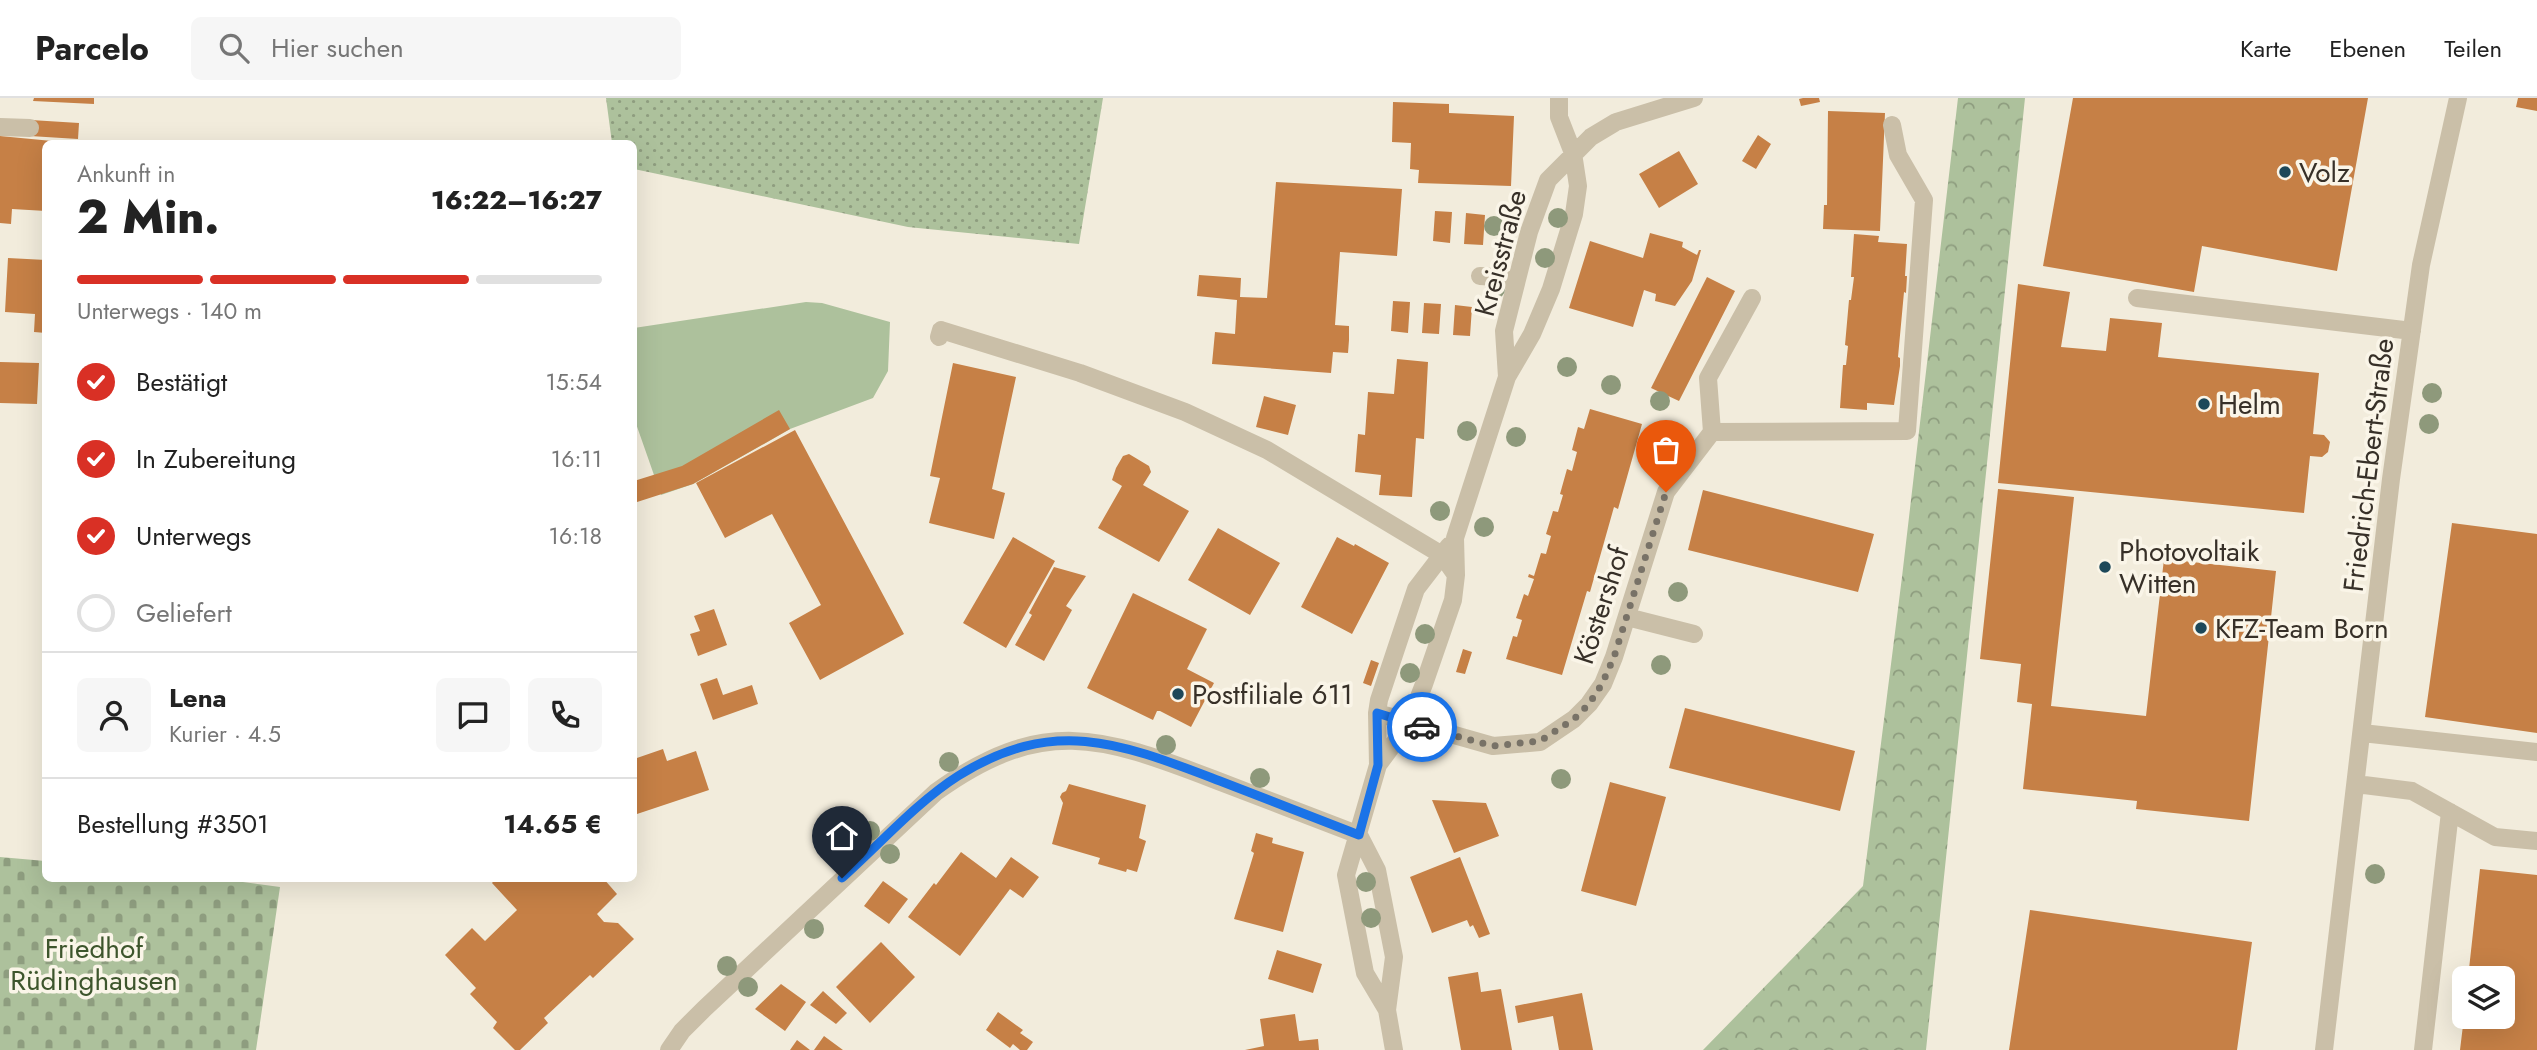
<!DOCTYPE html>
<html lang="de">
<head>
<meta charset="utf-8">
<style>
  body { margin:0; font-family:Jost,sans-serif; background:#f6f6f6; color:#222; height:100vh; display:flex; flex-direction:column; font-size:26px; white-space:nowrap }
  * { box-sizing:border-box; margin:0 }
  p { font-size:23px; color:#767676 }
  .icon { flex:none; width:38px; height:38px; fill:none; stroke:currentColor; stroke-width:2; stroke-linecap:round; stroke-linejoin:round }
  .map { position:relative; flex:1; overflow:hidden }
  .panel { position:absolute; left:42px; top:42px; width:595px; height:742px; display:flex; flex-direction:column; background:#fff; border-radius:10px; box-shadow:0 7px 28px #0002 }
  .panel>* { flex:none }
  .fabs { position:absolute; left:2452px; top:868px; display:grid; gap:14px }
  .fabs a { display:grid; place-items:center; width:63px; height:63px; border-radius:10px; background:#fff; box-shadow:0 7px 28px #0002; font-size:35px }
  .pin { position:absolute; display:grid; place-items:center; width:60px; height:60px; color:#fff; margin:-72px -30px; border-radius:50% 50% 50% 0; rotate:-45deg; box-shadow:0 0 7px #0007 }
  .pin .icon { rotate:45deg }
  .courier { position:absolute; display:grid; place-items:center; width:70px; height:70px; margin:-35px; border:5px solid #1a73e8; border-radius:50%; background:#fff; color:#222; box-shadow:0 2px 9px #0007 }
  .summary em { font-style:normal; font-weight:800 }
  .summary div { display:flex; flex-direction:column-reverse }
  .summary { display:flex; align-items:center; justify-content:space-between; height:119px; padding:0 35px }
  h1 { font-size:46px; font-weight:800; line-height:52px }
  .bar { display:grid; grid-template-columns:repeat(4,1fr); gap:10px 7px; align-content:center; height:84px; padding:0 35px }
  .bar i { height:9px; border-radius:5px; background:#e0e0e0 }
  .bar .current { background:#d93025 }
  .bar p { grid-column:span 4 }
  .line { display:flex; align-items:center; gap:18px; padding:0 35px; border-top:2px solid #e0e0e0 }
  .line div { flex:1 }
  .round { display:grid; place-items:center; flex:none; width:74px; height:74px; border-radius:10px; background:#f6f6f6 }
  ol { padding:0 35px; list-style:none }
  li { display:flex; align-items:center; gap:21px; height:77px }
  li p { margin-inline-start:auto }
  li .icon { padding:7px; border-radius:50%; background:#d93025; color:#fff; stroke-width:4 }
  li:last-child { color:#767676 }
  li i { width:38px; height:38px; border:4px solid #e0e0e0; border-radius:50% }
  header { display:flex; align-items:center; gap:42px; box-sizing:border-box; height:98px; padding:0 35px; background:#fff; border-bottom:2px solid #e0e0e0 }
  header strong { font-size:33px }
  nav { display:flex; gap:38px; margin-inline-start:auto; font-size:24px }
  .search { width:490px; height:63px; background:#f6f6f6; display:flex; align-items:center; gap:18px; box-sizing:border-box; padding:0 24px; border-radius:10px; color:#767676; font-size:26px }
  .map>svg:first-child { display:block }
  .green { fill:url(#green-dots) }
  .forest { fill:url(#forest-crowns) }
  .cemetery { fill:url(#cemetery-stones) }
  .pitch { fill:#adc19c }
  .building { fill:#c68046 }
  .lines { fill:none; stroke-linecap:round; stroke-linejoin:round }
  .minor { stroke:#cabfa8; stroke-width:18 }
  .tree { fill:#8e997b }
  .done { stroke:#787267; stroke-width:7; stroke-dasharray:0 12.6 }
  .route { stroke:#1a73e8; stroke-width:9 }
  .poi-dot { fill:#1d4859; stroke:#faf5e8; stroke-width:2.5 }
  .labels { text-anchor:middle; stroke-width:7; stroke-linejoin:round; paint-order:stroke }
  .poi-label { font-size:28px; fill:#373028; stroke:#faf5e8; text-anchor:start }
  .street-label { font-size:28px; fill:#373028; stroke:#faf5e8 }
  .park-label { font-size:28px; fill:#3d552c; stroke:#faf5e8 }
</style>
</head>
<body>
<header>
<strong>Parcelo</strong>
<div class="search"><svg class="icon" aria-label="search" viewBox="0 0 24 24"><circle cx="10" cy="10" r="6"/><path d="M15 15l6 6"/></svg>Hier suchen</div>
<nav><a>Karte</a><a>Ebenen</a><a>Teilen</a></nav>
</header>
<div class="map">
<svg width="2537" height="952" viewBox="0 0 2537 952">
  <defs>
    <pattern id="green-dots" width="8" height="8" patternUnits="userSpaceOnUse" patternTransform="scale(1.75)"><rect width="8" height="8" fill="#adc19c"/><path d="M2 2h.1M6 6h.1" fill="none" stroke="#8e9d7f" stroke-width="1.8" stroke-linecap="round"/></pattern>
    <pattern id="forest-crowns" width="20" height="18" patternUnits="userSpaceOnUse" patternTransform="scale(1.75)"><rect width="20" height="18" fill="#adc19c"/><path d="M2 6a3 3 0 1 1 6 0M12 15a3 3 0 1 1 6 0" fill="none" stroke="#8e9d7f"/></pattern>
    <pattern id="cemetery-stones" width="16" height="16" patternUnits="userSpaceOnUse" patternTransform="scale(1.75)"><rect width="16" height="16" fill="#adc19c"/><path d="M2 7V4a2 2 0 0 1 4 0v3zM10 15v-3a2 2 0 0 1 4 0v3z" fill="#8e9d7f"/></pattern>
  </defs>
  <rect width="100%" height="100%" fill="#f2ecdc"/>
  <path class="green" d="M606,0h497l-24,146 -171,-17 -274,-58v-25l-22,-1z"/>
  <path class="forest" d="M1958,0h67l-99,952h-223l160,-164 39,-309z"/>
  <path class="cemetery" d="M0,759l45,4 1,17h167l67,9 -24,163h-256z"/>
  <path class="pitch" d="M806,204l16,1 68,19 -2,49 -15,27 -83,31 -97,55 -32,11 -27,-77v-90z"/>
  <path class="building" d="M34,0h60v6l-61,-3z
    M1803,0h16l1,4 -19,4 -2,-7z
    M2073,0h295l-31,173 -135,-25 -8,46 -151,-26z
    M2518,0h19v13l-21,-4z
    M1393,4l56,2v9l65,3 -3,70 -93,-3 1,-13 -9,-1 1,-26 -19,-1z
    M1828,13l57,2 -5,118 -57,-2 1,-24h3z
    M31,22l48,3 -1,16 -48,-3z
    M1758,37l13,9 -15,25 -14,-8z
    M0,38l52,5v3h-6v67l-34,-2 -1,15 -11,-1z
    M1679,53l19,33 -39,24 -20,-34z
    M1276,84l126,7 -5,67 -57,-4 -5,73 14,1v14l-1,13 -15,-1 -2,21 -119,-9 3,-32 20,2 2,-34 -40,-4 2,-21 42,3 -1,19 27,1z
    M1435,113l17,1 -2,31 -17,-2z
    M1466,115l19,2 -2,30 -19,-1z
    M1650,135l33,9 -1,5 15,8 2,-5h2l-9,31 -17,25 -20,-5 1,-7 -12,-4 -11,37 -64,-19 21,-67 53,17z
    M1854,136l25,2 -1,6 29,2 -2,32h2l-1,17 -2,-1 -6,65 2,1v8l-6,39 -27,-2v7l-27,-2 3,-43h3l2,-19 -3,-1 4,-45h2l3,-23h-3z
    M8,160l38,2v73l-12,-1 1,-18 -30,-2z
    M1707,179l28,14 -56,110 -28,-13z
    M2018,186l52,8 -9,55 45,4 4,-33 52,5 -4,34 161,16 -6,61 11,1 6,7 -2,10 -6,5 -12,-1 -6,57 -306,-30z
    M1393,203l17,1 -2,31 -17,-2z
    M1424,205l17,1 -2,30 -17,-1z
    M1455,207l17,2 -2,29 -17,-1z
    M1397,261l31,3 -4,77 -8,-1 -4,59 -33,-2 2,-20 -26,-3 3,-38 7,1 3,-43 26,2z
    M0,264l39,1 -2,41 -37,-1z
    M953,265l63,14 -24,112 13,4 -11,46 -65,-16 11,-45 -10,-2z
    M1264,298l32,9 -8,30 -32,-8z
    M1590,311l52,15 -24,85 -4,-2 -24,85 -3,-1 -25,84 -56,-16 7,-23 4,1 5,-17 -6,-2 8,-24 4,2 6,-17 -6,-2 1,-3 5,2 7,-23 5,1 5,-18 -5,-2 7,-23 5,1 5,-17 -3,-1 7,-25 5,2 5,-19 -5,-2 6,-23 6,2z
    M779,312l11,19 -97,55 -59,19v-22l48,-15z
    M795,332l109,204 -84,46 -31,-57 32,-18 -49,-91 -47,24 -29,-55z
    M1129,356l20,12 2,6 -8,13 46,26 -30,51 -61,-34 24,-42 -10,-6 4,-12 7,-12z
    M1998,391l76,8 -23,209 95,10 18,-157 112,12 -27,250 -113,-12 1,-8 -114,-12 9,-85 -15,-2 4,-38 -41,-5z
    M1703,392l171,44 -16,58 -170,-42z
    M2452,425l85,11v199l-112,-16z
    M1218,430l62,35 -30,52 -62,-35z
    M1013,439l42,24 -49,87 -43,-25z
    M1337,439l17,9 1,-2 34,19 -37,71 -51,-27z
    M1054,469l32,9 -20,30 6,4 -28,51 -29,-16 17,-30 -3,-2z
    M1133,495l74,36 -20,40 27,14 -23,44 -31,-16h-3l-4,9 -66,-32z
    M714,511l13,36 -29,11 -8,-22 10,-3 -6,-15z
    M1463,551l9,3 -7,22 -9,-2z
    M1371,562l8,3 -8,23 -8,-3z
    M717,580l6,17 29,-10 6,19 -45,16 -13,-36z
    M1685,610l170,43 -15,60 -171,-43z
    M663,651l4,12 29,-10 13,39 -75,25v-56z
    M1610,684l56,15 -30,109 -55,-15z
    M1069,686l77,21 -7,33 7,3 -9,31 -10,-3 -1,3 -28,-8 2,-6 -48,-14 11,-41 -3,-6 2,-4 4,-2z
    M1432,702l54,3 13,33 -45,17z
    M1256,735l17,5 -1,5 32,9 -21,80 -49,-13 20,-66 -3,-2z
    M961,754l35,26 15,-21 28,20 -16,21 -13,-9 -50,67 -52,-39 26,-34 2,2z
    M1460,759l30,77 -11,4 -6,-13 -3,2 -3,-7 -35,13 -22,-56z
    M2480,771l57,6v175h-77l4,-33h38v-39h-34z
    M496,780h107l14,16 -20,20 7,8 14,1 16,16 -41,39 -3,-3 -46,43 4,5 -28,27h-5l-22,-22 4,-6 -27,-28 6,-6 -31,-33 27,-27 13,13 32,-31 -25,-27z
    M883,783l25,18 -19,25 -25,-18z
    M2030,812l222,32 -15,108h-228z
    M881,844l34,35 -45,46 -34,-36z
    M1277,852l45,14 -9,29 -45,-14z
    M1478,874l3,20 20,-3 11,61h-51l-13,-73z
    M781,886l25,18 -21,29 -30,-22z
    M823,893l24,22 -11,11 -26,-19z
    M1582,895l11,57h-34l-6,-34 -35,7 -3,-17z
    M998,914l25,18 -3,3 13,9 -6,8h-7l-7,-6 -3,4 -24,-18z
    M1295,916l4,27 19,-2 1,11h-74l19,-4 -4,-27z
    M824,938l19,14h-29z
    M797,942l13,10h-20z"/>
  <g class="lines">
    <path class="minor" d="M0,29l30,1
      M1480,178l17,1 18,5
      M2137,200l275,33
      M939,239l2,-7 139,43 105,39 82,38 175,105 14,20
      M1507,279l-3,-46 25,-99 19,-52 43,-43 25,-15 78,-24
      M1712,334l195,-1 17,-231 -26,-45 -6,-30
      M1712,334l-4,-54 44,-80
      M1627,519l67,17
      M1377,615l116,33 47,-4 34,-23 15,-15 14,-20 11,-27 52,-165 46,-60
      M2362,635l175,19
      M1378,667l31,-42 15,-39 29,-84 3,-25 -1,-37 52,-161 25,-43 19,-45 23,-75 4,-28 -5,-33 -14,-36v-19
      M2356,686l56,7 83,46 42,4
      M1359,737l18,35 17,87 -7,53 7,40
      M1387,912l-22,-37 -19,-98 32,-110 -1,-52 2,-13 37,-111 33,-43
      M669,952l13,-19 22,-22 232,-217c106,-76 165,-56 277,-13 49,19 97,37 146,56
      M2324,952l67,-571 30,-214 37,-167
      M2423,952l27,-238"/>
  </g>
  <g class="tree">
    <circle cx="1558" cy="120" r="10"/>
    <circle cx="1494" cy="128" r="10"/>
    <circle cx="1545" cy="160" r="10"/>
    <circle cx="1495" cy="191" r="10"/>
    <circle cx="1567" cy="269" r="10"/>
    <circle cx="1611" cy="287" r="10"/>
    <circle cx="2432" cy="295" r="10"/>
    <circle cx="1660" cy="303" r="10"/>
    <circle cx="2429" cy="326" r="10"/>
    <circle cx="1467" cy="333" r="10"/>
    <circle cx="1516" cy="339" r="10"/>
    <circle cx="1440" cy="413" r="10"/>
    <circle cx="1484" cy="429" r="10"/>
    <circle cx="1678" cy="494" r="10"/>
    <circle cx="1425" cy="536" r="10"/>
    <circle cx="1661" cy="567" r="10"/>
    <circle cx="1410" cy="575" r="10"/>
    <circle cx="1166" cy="647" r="10"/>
    <circle cx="949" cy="664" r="10"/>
    <circle cx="1260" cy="680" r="10"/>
    <circle cx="1561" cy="681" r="10"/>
    <circle cx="870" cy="733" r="10"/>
    <circle cx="890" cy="756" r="10"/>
    <circle cx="2375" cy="776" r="10"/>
    <circle cx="1366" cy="784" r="10"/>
    <circle cx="1371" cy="820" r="10"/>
    <circle cx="814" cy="831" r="10"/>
    <circle cx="727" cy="868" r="10"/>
    <circle cx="748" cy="889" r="10"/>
  </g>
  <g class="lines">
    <path class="done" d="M1422,629l71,19 47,-5 34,-22 15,-15 13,-20 12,-27 52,-165"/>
    <path class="route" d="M842,780c36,-32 75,-76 116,-102 97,-61 165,-32 262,5 46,18 93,36 139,54l19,-70 -1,-52 45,14"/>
  </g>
  <g class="poi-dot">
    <circle cx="2285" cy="74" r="7"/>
    <circle cx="2204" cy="306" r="7"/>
    <circle cx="2105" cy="469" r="7"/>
    <circle cx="2201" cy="530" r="7"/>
    <circle cx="1178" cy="596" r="7"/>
  </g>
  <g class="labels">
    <g class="poi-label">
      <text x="2299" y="84">Volz</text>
      <text x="2218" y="316">Helm</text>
      <text x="2119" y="463">Photovoltaik<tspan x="2119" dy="32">Witten</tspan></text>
      <text x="2215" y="540">KFZ-Team Born</text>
      <text x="1192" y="606">Postfiliale 611</text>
    </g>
    <g class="street-label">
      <text transform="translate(1500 155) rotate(-75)" y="10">Kreisstraße</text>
      <text transform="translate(2368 367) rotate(-83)" y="10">Friedrich-Ebert-Straße</text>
      <text transform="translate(1601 507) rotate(-72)" y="10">Köstershof</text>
    </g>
    <g class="park-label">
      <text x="94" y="860">Friedhof<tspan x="94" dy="32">Rüdinghausen</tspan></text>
    </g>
  </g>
</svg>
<div class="fabs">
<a><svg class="icon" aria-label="layers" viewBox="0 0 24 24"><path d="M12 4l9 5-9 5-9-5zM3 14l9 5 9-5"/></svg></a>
</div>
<div class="pin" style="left:1666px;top:394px;background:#ea580c"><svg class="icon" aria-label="bag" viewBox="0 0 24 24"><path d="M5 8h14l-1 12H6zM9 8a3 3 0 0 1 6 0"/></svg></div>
<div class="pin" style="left:842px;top:780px;background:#1f2937"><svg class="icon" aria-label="home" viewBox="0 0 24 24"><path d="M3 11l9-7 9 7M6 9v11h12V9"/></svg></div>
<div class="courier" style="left:1422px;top:629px"><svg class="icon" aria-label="car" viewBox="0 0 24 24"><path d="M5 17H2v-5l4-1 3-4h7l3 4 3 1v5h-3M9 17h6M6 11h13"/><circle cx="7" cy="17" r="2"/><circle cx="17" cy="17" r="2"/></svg></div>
<section class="panel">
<div class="summary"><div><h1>2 Min.</h1><p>Ankunft in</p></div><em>16:22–16:27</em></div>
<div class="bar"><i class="current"></i><i class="current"></i><i class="current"></i><i></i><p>Unterwegs · 140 m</p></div>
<ol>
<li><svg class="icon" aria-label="check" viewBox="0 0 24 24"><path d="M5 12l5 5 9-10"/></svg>Bestätigt<p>15:54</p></li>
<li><svg class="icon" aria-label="check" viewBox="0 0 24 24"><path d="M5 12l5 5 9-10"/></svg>In Zubereitung<p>16:11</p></li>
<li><svg class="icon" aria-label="check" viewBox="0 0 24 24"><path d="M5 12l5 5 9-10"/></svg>Unterwegs<p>16:18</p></li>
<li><i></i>Geliefert</li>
</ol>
<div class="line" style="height:126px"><a class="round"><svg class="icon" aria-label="person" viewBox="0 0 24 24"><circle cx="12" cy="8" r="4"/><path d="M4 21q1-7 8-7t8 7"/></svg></a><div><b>Lena</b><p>Kurier · 4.5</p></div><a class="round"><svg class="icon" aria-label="chat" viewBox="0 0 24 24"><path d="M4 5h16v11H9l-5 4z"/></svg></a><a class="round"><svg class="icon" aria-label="phone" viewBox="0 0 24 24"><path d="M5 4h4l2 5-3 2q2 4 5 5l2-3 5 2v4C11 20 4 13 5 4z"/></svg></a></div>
<div class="line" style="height:91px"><div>Bestellung #3501</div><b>14.65 €</b></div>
</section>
</div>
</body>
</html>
